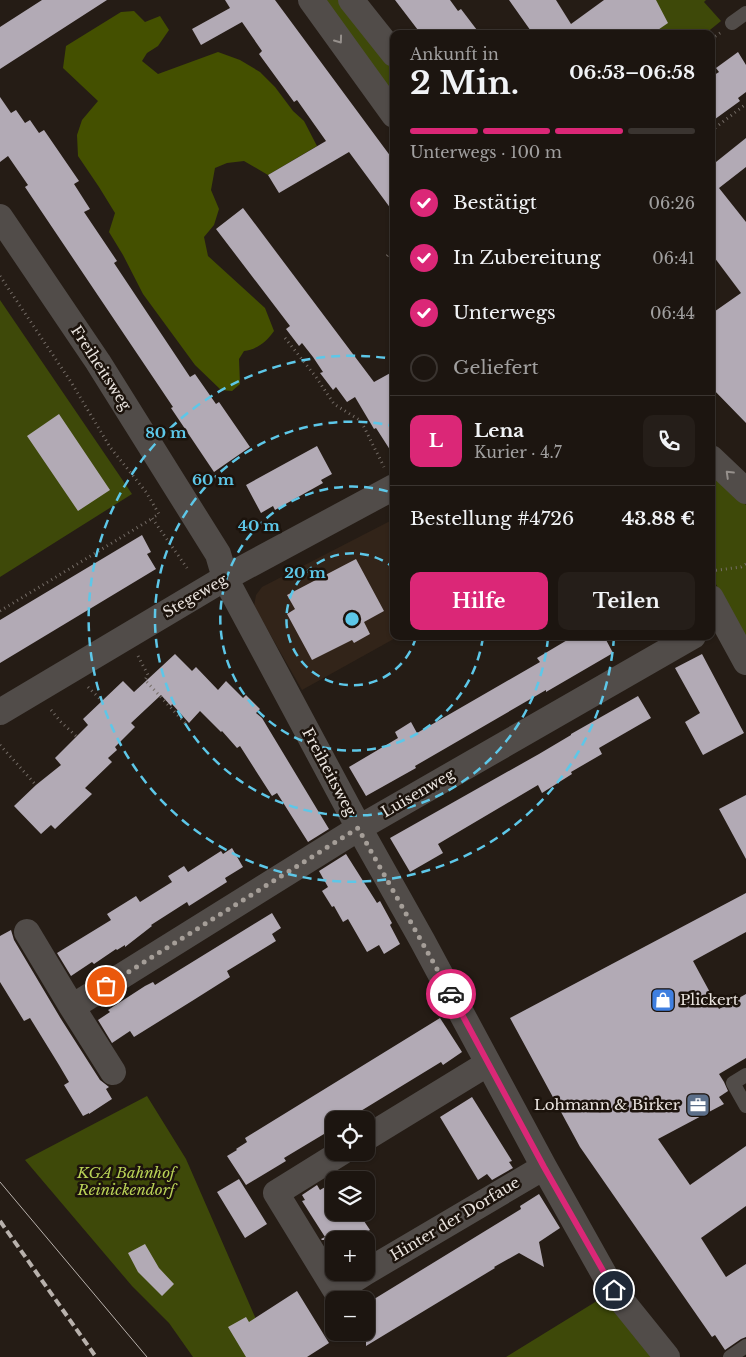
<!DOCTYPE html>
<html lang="de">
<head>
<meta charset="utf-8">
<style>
  body { margin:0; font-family:"Libre Baskerville",serif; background:#251e19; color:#f1f3f6; height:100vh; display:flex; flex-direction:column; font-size:19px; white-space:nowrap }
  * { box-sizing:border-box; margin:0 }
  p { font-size:16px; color:#a09f9f }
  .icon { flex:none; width:28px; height:28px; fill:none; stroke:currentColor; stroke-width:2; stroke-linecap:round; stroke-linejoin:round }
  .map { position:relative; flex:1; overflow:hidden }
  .sheet { position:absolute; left:390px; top:30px; width:325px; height:610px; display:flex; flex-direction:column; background:#1c1510; border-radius:10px; box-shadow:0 1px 4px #0004,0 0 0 1px #3a3430 }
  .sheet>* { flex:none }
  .fabs { position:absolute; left:325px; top:1111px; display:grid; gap:10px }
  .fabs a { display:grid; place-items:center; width:50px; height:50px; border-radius:10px; background:#1c1510; box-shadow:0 1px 4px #0004,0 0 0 1px #3a3430; font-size:25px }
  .pin { position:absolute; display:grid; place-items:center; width:42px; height:42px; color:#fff; margin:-21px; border:2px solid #fff; border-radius:50%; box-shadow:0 1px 5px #0007 }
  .courier { position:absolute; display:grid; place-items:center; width:50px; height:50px; margin:-25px; border:4px solid #db2777; border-radius:50%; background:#fff; color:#222; box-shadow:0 1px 6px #0007 }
  .headline em { font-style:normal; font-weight:700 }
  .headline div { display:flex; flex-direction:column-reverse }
  .headline { display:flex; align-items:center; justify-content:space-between; height:85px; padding:0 20px }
  h1 { font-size:32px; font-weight:700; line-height:38px }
  .bar { display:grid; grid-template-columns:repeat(4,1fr); gap:8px 5px; align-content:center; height:60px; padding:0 20px }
  .bar i { height:6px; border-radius:4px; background:#3a3430 }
  .bar .active { background:#db2777 }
  .bar p { grid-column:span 4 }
  .line { display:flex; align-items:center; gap:12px; padding:0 20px; border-top:1px solid #3a3430 }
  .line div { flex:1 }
  .round { display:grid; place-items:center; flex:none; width:52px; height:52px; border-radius:10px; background:#251e19 }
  ol { padding:0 20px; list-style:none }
  li { display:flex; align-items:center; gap:15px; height:55px }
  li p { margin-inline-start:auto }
  li .icon { padding:5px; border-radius:50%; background:#db2777; color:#fff; stroke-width:4 }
  li:last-child { color:#a09f9f }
  li i { width:28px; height:28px; border:2px solid #3a3430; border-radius:50% }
  .primary-button { display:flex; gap:10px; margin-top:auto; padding:10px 20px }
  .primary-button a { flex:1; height:58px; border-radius:10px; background:#db2777; color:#fff; font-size:20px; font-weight:700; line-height:58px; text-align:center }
  .primary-button a+a { background:#251e19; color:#f1f3f6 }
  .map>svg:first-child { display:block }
  .built { fill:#322419 }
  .green { fill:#3e4909 }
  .forest { fill:#445000 }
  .building { fill:#b2aab5 }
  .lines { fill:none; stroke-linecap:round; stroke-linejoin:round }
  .path { stroke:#756d67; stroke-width:3; stroke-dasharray:1 4; stroke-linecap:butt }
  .service { stroke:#514c49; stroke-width:14 }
  .minor { stroke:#514c49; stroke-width:26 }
  .tram { stroke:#b8b1ac; stroke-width:1 }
  .rail { stroke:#b8b1ac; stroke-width:4; stroke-dasharray:8 4; stroke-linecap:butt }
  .oneway { stroke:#96908c }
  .done { stroke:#a59e98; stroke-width:5; stroke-dasharray:0 9 }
  .route { stroke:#db2777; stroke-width:6 }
  .ring { fill:none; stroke:#5dc7e8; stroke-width:2.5; stroke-dasharray:9 6 }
  .labels { text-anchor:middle; stroke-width:5; stroke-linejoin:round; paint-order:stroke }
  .street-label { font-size:15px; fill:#eae4df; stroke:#1c130c }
  .poi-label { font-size:15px; fill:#eae4df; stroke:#1c130c; text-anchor:start }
  .park-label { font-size:15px; font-style:italic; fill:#b9d256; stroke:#1c130c }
  .centre { fill:#5dc7e8; stroke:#1c130c; stroke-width:2.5 }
  .ring-label { font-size:15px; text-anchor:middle; font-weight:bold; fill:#5dc7e8; stroke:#1c130c; stroke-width:5; stroke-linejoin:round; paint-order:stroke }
</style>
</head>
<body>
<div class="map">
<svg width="746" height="1357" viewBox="0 0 746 1357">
  <rect width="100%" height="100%" fill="#251c15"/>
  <path class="built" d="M394,519v117h5l-97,54 -48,-84 2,-11 6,-8z"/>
  <path class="green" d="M320,0h19l55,72v29z
    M656,0h50l-2,2 17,19 -16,13h-53z
    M0,300l132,194 -132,83z
    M711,470l35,35v135l-35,-65z
    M147,1096l39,63 76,174 14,24h-83l-24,-34 -37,-37 -107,-126z
    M605,1296l47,61h-146z"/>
  <path class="forest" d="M134,11l11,11 15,-6 9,14 -11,16 -11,7 -5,8 16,13 60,-22 22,8 20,12 15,15 18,24 11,10 13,25 -49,29 -24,-14 -17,2 -12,5 -4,22 8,19 -5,16 -10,12 4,19 57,52 9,23c-8,11 -16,18 -30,20l-5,8 1,25 -8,7 -11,-1 -26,-25 -52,-71 -20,-39 -14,-23 6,-19 -16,-26 -21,-31 -1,-21 5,-15 16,-19 -35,-33 3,-22 55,-34z"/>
  <path class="building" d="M42,0h65l-107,69v-42z
    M225,0h50l119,161v52l-45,-61 -70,41 -11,-18 58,-34 -29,-41 -3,2 -35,-48 3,-3 -20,-29 -41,23 -9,-16 38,-21z
    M395,0h55l8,11 3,-2 19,25h-59z
    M509,0h47l15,24 33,-24h52l12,23 -16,11h-119z
    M738,52l8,13v27l-8,6 2,3 -29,21v-45l8,-5 -3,-4z
    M0,97l11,16 5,-3 9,13 5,-3 9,13 5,-3 35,51 -5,3 16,25 -6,3 33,49 -3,2 76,114 5,-3 21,30 3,-2 31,45 -36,25 -43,-64 2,-1 -148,-220 3,-2 -20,-29 -8,6z
    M746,138v29l-27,21 27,34v201l-35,-36v-73l30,-21 -30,-40v-87z
    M243,208l131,174 20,-11v85l-18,-28 -2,1 -19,-32 -8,5 -11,-15 -3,3 -13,-17 3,-1 -10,-15 -11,-14 -3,3 -13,-17 4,-3 -74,-97z
    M59,414l51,76 -32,21 -51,-75z
    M317,446l15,28 -11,6 2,3 -48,27 -2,-4 -12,7 -15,-28z
    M142,535l9,17 -4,2 9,15 -156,94v-43z
    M356,559l28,52 -20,11 6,12 -16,9 -2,-3 -40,20 -25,-46 8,-5 -8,-14z
    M574,636h30l9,17 -67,39v-2l-131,76 1,2 -50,28 -17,-29 49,-29 -3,-6 16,-10 6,11 123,-71 -3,-4z
    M175,654l17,17 4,-4 22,23 8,-9 17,17 3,-3 14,14 -4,4 6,5 67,111 -21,13 -31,-49 -5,3 -32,-50 -3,2 -15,-17 -1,1 -21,-21 -11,12 -17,-19 -1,2 -10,-11 -30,28 4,4 -20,20 2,3 -9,8 4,4 -27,26 7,6 -37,35 -4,-4 -10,9 -27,-28 22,-21 25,-20 -6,-7 33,-33 -5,-6 40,-38 11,11z
    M702,654l42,79 -41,22 -18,-33 15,-9 -25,-45z
    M638,696l13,22 -52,30 3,6 -31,18 1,2 -30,19 -4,-8 -100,59 5,9 -33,19 -20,-34 149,-84 32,-19v-1z
    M746,795v64l-27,-50z
    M232,848l11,19 -18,11 2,4 -38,24 -2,-4 -36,23 1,1 -27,21v-2l-8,5 -1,-1 -22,15 -2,-2 -21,14 -14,-23 54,-33 -4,-6 29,-18 4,6 32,-20 -4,-6 16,-10 4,6 33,-21 2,3z
    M346,854l31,49 3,-2 12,22 -2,2 10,19 -16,10 -5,-9 -12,7 -19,-33 -5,3 -9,-16 -2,1 -10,-16 6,-4 -9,-16z
    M746,893v39l-53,29 26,48 27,-15v64l-27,16 5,8 4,9 -9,6 5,7 -66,35 32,46 56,-39v60l-45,32 25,39 20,-13v73l-5,2 -16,11 -10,-15 -3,2 -132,-190 -70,-129z
    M272,913l9,15 -9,6 4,7 -49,30 3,6 -38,24 -58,36 -4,-6 -18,12 -14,-23 12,-8 -2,-2 37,-24 8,-4 2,3z
    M11,930l3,10 47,79 39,61 9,7 -3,2 6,10 -23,15v-1l-6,3 -19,-31 5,-3 -10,-17 -29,-47 -6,3 -24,-39v-46z
    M440,1018l22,34 -19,13 -2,-3 -95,58h-12v8l-50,30 2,3 -40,24 -19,-29 10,-6 -1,-1 11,-7 -2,-4z
    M472,1097l40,64 -3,1 4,6 -21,12 -5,-6 -9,6 -38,-63z
    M239,1179l28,45 -22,14 -28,-46z
    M317,1185l3,5 7,-4 7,12v14h9l6,10 11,-7 10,15 -12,7 2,3h-26v12l-7,-12h-5l-1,-1 4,-2 -23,-36 3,-1 -3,-5z
    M539,1194l21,34 -21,14 5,25 -25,-14 -25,14 1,1 -129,78v-42l155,-95 -1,-3z
    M145,1244l14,24 15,16 -12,12 -24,-24 -10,-19z
    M297,1291l32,52 -22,14h-61l-18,-30 18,-10 3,5z"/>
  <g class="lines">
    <path class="path" d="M711,39l9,-6
      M711,131l35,-27
      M387,256l7,-8
      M0,276l71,106 39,65 36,45 13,22 -7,4 35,50
      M285,338l31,39 18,27 27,17 23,46
      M711,571l30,-4 5,-3
      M0,611l153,-93
      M138,656l10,19 -3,5 41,44
      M88,687l13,13
      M51,710l10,12 15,14
      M0,745l36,40"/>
    <path class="service" d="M732,23l14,-10
      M746,1075l-13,8 13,23
      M730,1357l16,-11"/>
    <path class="minor" d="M311,0l83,115
      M351,0l43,54
      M0,217l98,145 120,192 7,24 134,250 63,112 122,227 69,123 54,67
      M711,458l35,33
      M711,598l35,64
      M0,712l225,-134 169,-91
      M27,932l45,75
      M113,1072l-41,-65 287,-179 334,-192
      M366,1138l121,-74
      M342,1152l-66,41 60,98 30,-19
      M366,1272l178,-105"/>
    <path class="tram" d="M0,1182l147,175"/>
    <path class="rail" d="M0,1221l96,136"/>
  </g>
  <defs><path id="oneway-chevron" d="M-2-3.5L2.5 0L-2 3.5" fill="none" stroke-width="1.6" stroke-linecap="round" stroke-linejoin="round" transform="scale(1.25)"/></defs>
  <g class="oneway">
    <use href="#oneway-chevron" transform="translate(339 40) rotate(54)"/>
    <use href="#oneway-chevron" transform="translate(729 474) rotate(-136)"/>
  </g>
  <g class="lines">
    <path class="done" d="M106,986l252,-158 93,166"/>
    <path class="route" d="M451,994l93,173 70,123"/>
  </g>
  <g class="ring">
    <path d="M416 637A66 66 0 1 1 394 568"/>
    <path d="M483 637A132 132 0 1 1 393 493"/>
    <path d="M548 638A197 197 0 1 1 393 426"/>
    <path d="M614 637A263 263 0 1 1 393 359"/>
  </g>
  <defs>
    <g id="shop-square" transform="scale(1.25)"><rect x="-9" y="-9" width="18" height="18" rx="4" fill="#3f7fe0" stroke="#1c130c"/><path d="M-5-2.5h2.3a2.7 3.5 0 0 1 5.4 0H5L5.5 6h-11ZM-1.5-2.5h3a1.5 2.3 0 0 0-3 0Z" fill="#fff"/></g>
    <g id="office-square" transform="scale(1.25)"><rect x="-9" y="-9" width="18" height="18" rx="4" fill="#5c6f8a" stroke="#1c130c"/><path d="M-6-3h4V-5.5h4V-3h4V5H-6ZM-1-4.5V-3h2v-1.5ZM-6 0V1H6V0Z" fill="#fff"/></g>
  </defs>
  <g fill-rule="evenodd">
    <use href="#shop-square" x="663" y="1000"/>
    <use href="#office-square" x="698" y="1105"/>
  </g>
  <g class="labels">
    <g class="street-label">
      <text transform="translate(101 368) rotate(57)" y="5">Freiheitsweg</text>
      <text transform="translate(195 596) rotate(-30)" y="5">Stegeweg</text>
      <text transform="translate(329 772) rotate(62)" y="5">Freiheitsweg</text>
      <text transform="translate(418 793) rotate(-30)" y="5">Luisenweg</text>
      <text transform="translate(455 1219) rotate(-31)" y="5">Hinter der Dorfaue</text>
    </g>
    <g class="poi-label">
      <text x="680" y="1005">Plickert</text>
      <text x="680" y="1110" text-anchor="end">Lohmann &amp; Birker</text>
    </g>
    <g class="park-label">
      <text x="126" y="1178">KGA Bahnhof<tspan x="126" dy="17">Reinickendorf</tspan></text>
    </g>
  </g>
  <circle cx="352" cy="619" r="8" class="centre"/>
  <g class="ring-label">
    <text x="166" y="438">80 m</text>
    <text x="213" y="485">60 m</text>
    <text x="259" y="531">40 m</text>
    <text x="305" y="578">20 m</text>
  </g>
</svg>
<div class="fabs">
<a><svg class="icon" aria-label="locate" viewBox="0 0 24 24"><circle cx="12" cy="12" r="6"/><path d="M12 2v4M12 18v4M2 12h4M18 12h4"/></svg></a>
<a><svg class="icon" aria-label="layers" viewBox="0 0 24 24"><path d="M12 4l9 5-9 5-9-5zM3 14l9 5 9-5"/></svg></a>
<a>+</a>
<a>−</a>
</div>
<div class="pin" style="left:106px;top:986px;background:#ea580c"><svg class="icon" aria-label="bag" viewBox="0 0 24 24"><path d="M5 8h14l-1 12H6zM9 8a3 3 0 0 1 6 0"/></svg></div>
<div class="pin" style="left:614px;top:1290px;background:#1f2937"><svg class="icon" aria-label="home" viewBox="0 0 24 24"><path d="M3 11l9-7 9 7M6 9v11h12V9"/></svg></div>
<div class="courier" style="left:451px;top:994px"><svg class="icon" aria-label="car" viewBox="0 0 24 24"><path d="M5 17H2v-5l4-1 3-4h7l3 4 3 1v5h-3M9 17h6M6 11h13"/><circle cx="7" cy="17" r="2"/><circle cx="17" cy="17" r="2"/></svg></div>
<section class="sheet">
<div class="headline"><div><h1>2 Min.</h1><p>Ankunft in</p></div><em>06:53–06:58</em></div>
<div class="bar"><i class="active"></i><i class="active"></i><i class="active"></i><i></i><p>Unterwegs · 100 m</p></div>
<ol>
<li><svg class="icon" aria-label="check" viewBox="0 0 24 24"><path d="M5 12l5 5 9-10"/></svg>Bestätigt<p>06:26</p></li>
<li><svg class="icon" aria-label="check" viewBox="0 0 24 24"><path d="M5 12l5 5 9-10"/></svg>In Zubereitung<p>06:41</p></li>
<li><svg class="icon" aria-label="check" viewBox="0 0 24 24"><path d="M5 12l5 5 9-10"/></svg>Unterwegs<p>06:44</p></li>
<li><i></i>Geliefert</li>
</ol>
<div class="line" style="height:90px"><b class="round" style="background:#db2777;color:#fff">L</b><div><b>Lena</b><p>Kurier · 4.7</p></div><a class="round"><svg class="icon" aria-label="phone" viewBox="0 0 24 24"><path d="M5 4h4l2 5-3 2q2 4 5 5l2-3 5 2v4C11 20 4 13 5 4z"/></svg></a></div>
<div class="line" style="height:65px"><div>Bestellung #4726</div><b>43.88 €</b></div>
<div class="primary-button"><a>Hilfe</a><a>Teilen</a></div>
</section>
</div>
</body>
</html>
